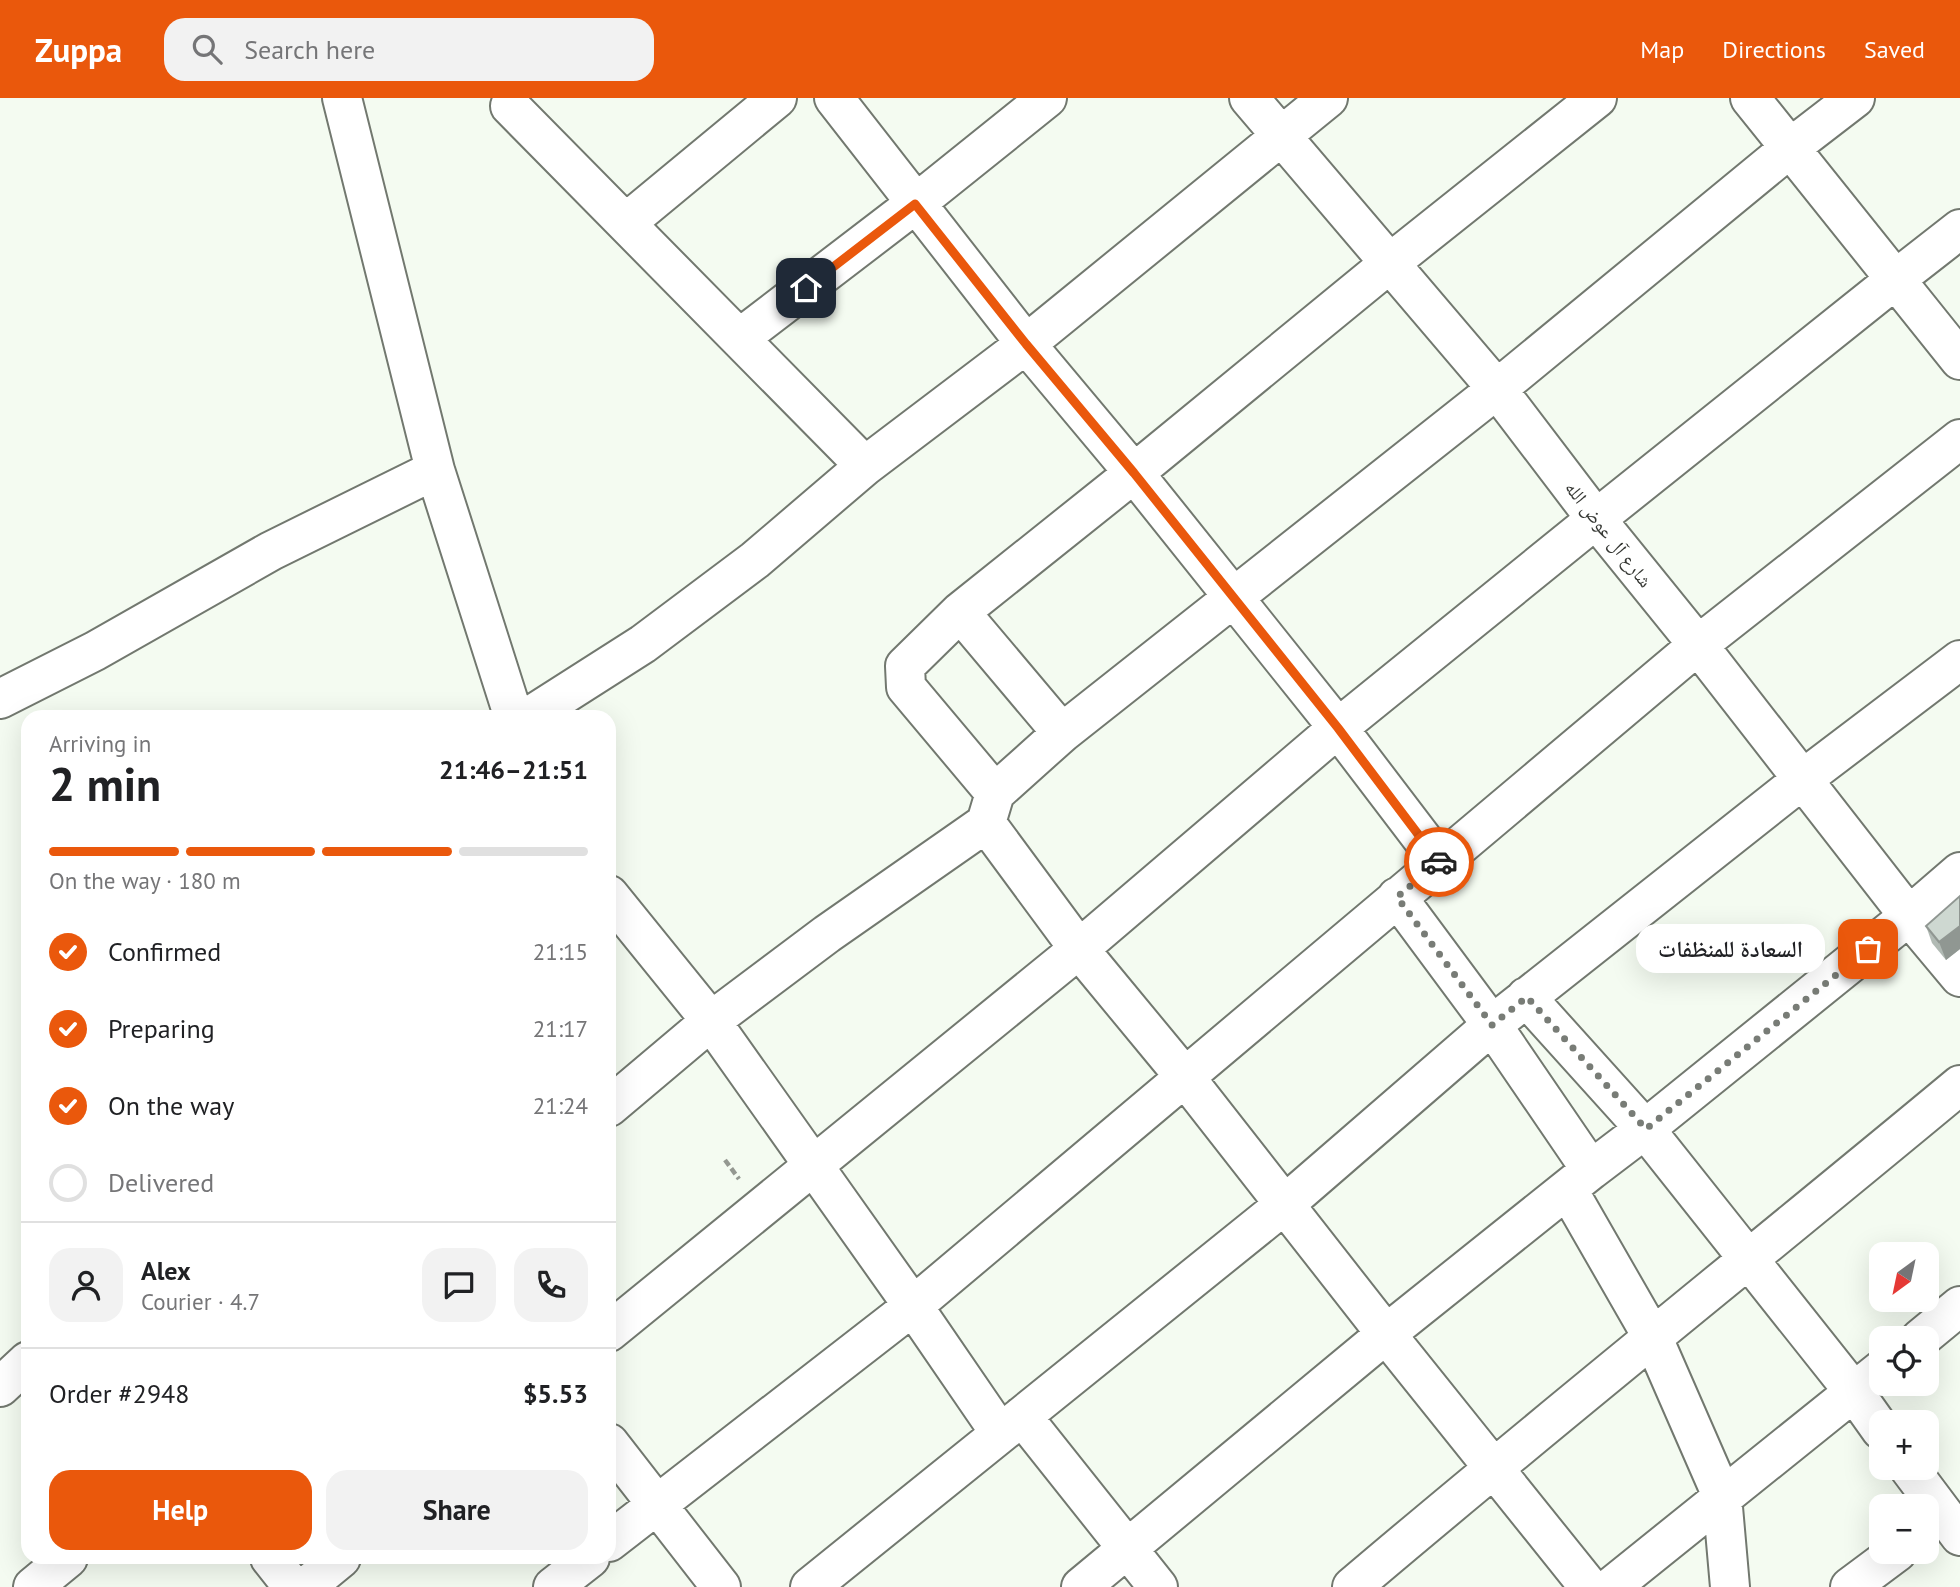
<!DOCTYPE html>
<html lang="en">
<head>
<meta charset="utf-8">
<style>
  body { margin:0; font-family:"PT Sans","Noto Naskh Arabic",sans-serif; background:#f2f2f2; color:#202124; height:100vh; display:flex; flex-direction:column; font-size:26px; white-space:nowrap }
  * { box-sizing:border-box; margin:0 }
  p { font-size:23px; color:#757577 }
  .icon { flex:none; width:38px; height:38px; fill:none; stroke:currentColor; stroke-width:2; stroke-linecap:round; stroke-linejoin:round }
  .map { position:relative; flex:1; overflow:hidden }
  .sheet { position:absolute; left:21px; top:612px; width:595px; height:854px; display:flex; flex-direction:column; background:#fff; border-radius:21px; box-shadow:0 7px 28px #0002 }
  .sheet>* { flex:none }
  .needle { width:46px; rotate:213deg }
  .tools { position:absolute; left:1869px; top:1144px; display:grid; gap:14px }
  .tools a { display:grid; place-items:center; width:70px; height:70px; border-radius:14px; background:#fff; box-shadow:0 7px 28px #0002; font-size:35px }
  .pin { position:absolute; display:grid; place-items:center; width:60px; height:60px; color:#fff; margin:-30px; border-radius:14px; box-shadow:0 4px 10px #0006 }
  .courier { position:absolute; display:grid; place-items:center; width:70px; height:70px; margin:-35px; border:5px solid #ea580c; border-radius:50%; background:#fff; color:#222; box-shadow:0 2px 9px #0007 }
  .bubble { position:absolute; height:49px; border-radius:21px; background:#fff; box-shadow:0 7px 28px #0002; font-size:23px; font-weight:600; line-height:49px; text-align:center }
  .headline em { font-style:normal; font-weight:600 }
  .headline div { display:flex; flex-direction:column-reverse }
  .headline { display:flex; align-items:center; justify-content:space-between; height:119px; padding:0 28px }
  h1 { font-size:46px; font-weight:600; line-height:52px }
  .bar { display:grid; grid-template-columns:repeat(4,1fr); gap:10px 7px; align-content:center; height:84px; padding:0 28px }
  .bar i { height:9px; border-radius:5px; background:#e0e0e0 }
  .bar .active { background:#ea580c }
  .bar p { grid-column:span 4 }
  .line { display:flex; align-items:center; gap:18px; padding:0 28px; border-top:2px solid #e0e0e0 }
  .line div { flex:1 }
  .round { display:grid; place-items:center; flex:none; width:74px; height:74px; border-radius:21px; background:#f2f2f2 }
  ol { padding:0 28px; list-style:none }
  li { display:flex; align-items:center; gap:21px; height:77px }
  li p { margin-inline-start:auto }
  li .icon { padding:7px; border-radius:50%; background:#ea580c; color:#fff; stroke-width:4 }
  li:last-child { color:#757577 }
  li i { width:38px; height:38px; border:4px solid #e0e0e0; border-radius:50% }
  .button { display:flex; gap:14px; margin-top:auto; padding:14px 28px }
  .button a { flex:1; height:80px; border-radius:21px; background:#ea580c; color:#fff; font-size:28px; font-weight:600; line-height:80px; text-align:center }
  .button a+a { background:#f2f2f2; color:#202124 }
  header { display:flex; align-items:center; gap:42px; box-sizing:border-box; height:98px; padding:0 35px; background:#ea580c; color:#fff }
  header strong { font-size:33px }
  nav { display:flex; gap:38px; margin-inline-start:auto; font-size:24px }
  .search { width:490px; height:63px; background:#f2f2f2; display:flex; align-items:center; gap:18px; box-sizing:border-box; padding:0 24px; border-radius:21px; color:#757577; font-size:26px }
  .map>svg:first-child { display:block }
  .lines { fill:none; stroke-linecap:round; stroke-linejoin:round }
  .minor-casing { stroke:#72786f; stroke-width:42 }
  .path { stroke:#949891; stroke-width:4.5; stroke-dasharray:7 3.5; stroke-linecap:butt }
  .minor { stroke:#fff; stroke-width:38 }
  .wall { fill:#b1bab4 }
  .shaded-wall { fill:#909792 }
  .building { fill:#ced8d1; stroke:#909792; stroke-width:2 }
  .done { stroke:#787c76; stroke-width:7; stroke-dasharray:0 12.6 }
  .route { stroke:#ea580c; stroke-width:9 }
  .labels { text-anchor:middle; stroke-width:6; stroke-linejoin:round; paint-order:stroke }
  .street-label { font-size:19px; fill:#363834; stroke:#fff }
</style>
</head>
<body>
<header>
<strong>Zuppa</strong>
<div class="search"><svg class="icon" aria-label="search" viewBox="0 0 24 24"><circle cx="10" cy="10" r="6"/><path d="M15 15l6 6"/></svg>Search here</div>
<nav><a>Map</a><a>Directions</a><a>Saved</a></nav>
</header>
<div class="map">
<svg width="1960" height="1489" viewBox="0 0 1960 1489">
  <rect width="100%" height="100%" fill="#f4fbf1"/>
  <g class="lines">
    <g class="minor-casing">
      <path id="minor" d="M342,0l93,372 79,248
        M834,0l192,246 108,129 204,255 102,134
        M1249,0l248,291 99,130 102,126 211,271 51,61
        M1750,0l210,262
        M510,8l355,360
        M626,125l151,-125
        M740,240l175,-134 132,-106
        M960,514l102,121
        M0,601l95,-48 176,-100 164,-81
        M527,620l116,-74 112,-84 110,-94 161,-122 302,-246
        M995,695l-89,-106 -1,-21 55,-54 174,-139 256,-210 207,-165
        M986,725l93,126 105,127 202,258 203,253
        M609,797l102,126 202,285 87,127
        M1397,799l95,128 99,145
        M1526,899l119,132 209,263 27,38
        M609,1009l102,-86 116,-87 159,-111 9,-30 67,-60 435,-344 293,-241 65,-50
        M1568,1092l85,148 69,158 8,91
        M609,1234l470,-383 259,-221 258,-209 300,-240 64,-50
        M1920,1241l40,-33
        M0,1289l28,-26
        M1022,1318l136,171
        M609,1345l112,144
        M1909,1370l51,68
        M609,1444l304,-236 785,-661 262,-206
        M270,1460l23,29
        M33,1489l35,-29
        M306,1489l35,-29
        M553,1489l37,-29
        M810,1489l474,-382 208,-180 311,-246 157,-119
        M1081,1489l305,-253 205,-164 54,-41 264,-213 51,-44
        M1352,1489c200,-170 406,-334 608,-502
        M1611,1489l270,-217
        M1850,1489l47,-35"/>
    </g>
    <path class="path" d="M725,1062l14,19"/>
    <use href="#minor" class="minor"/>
  </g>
  <path class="wall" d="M1960,798v53l-14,11 -14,-17 -6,-17z"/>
  <path class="shaded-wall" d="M1960,828v23l-14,11 -7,-18z"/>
  <path class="building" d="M1960,798v30l-21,16 -13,-16z"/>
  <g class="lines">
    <path class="done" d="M1439,764l-42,35 95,128 35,-28 119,132 222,-180"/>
    <path class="route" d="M806,190l109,-84 111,140 108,129 204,255 101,134"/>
  </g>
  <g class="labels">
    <g class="street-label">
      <text transform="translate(1609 436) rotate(52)" y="7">شارع آل عوض الله</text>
    </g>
  </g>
</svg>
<div class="tools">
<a><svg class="needle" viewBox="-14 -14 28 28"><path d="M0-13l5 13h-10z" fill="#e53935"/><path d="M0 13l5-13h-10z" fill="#757577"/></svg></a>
<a><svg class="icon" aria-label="locate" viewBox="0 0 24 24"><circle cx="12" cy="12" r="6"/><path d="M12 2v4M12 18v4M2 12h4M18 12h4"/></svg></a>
<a>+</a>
<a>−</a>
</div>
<div class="pin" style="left:1868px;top:851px;background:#ea580c"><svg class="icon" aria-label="bag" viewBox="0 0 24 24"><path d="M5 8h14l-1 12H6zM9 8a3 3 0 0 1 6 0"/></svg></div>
<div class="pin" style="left:806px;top:190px;background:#1f2937"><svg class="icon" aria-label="home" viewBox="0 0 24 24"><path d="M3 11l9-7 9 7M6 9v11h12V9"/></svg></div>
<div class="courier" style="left:1439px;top:764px"><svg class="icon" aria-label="car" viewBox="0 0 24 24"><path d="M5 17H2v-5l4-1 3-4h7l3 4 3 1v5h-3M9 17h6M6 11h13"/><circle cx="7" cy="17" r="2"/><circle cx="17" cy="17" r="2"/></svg></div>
<div class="bubble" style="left:1636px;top:826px;width:189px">السعادة للمنظفات</div>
<section class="sheet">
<div class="headline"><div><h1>2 min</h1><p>Arriving in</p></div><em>21:46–21:51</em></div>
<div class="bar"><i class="active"></i><i class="active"></i><i class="active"></i><i></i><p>On the way · 180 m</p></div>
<ol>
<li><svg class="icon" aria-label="check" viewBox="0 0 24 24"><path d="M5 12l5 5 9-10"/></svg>Confirmed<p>21:15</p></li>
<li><svg class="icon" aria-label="check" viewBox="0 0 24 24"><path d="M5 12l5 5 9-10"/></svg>Preparing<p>21:17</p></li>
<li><svg class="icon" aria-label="check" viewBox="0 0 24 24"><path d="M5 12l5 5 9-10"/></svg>On the way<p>21:24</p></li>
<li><i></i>Delivered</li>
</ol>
<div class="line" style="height:126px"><a class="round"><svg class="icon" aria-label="person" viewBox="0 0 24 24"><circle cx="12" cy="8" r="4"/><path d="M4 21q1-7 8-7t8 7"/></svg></a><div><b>Alex</b><p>Courier · 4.7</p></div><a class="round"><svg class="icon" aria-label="chat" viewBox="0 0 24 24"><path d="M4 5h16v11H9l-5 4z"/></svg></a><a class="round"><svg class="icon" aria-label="phone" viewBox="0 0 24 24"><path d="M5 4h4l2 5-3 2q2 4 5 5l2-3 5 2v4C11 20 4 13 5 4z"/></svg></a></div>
<div class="line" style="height:91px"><div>Order #2948</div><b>$5.53</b></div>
<div class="button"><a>Help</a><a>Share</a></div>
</section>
</div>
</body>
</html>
